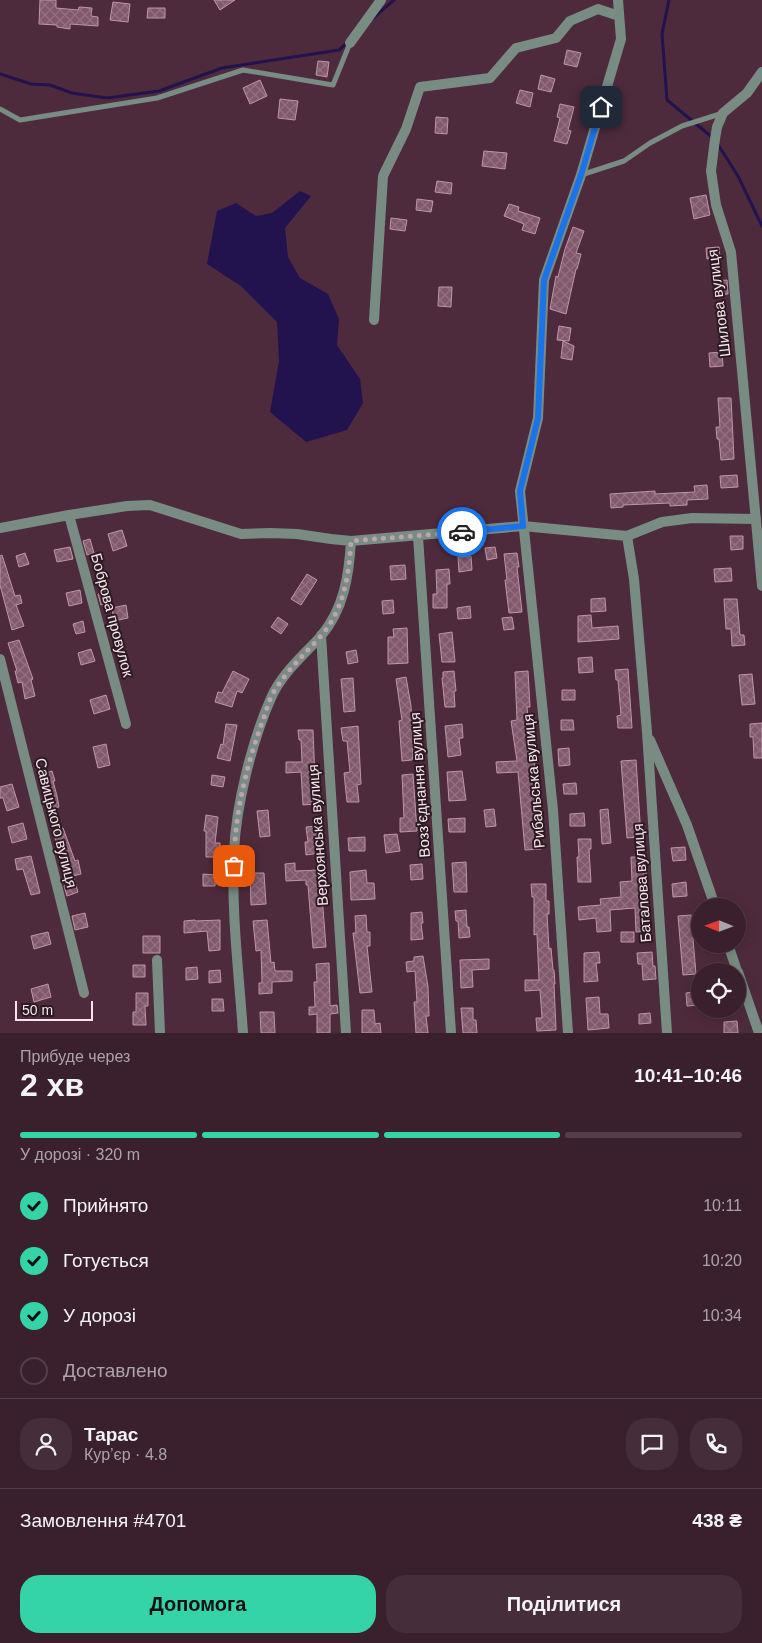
<!DOCTYPE html>
<html lang="uk">
<head>
<meta charset="utf-8">
<style>
  body { margin:0; font-family:Helvetica,sans-serif; background:#452d39; color:#f1f3f6; height:100vh; display:flex; flex-direction:column; font-size:19px; white-space:nowrap }
  * { box-sizing:border-box; margin:0 }
  p { font-size:16px; color:#aba3aa }
  .icon { flex:none; width:28px; height:28px; fill:none; stroke:currentColor; stroke-width:2; stroke-linecap:round; stroke-linejoin:round }
  .map { position:relative; height:1033px; overflow:hidden }
  .details { display:flex; flex-direction:column; background:#3a202d; flex:1 }
  .details>* { flex:none }
  .needle { width:32px; rotate:271deg }
  .fabs { position:absolute; left:691px; top:898px; display:grid; gap:10px }
  .fabs a { display:grid; place-items:center; width:55px; height:55px; border-radius:50%; background:#3a202d; box-shadow:0 2px 12px #0003,0 0 0 1px #543e49; font-size:25px }
  .scale { position:absolute; left:15px; bottom:12px; width:78px; box-sizing:border-box; padding-left:5px; border:2px solid #fbe4ee; border-top:0; font-size:14px; line-height:18px; white-space:nowrap; color:#fbe4ee; -webkit-text-stroke:4px #2a1a21; paint-order:stroke }
  .pin { position:absolute; display:grid; place-items:center; width:42px; height:42px; color:#fff; margin:-21px; border-radius:10px; box-shadow:0 2px 8px #0006 }
  .courier { position:absolute; display:grid; place-items:center; width:50px; height:50px; margin:-25px; border:4px solid #1a73e8; border-radius:50%; background:#fff; color:#222; box-shadow:0 1px 6px #0007 }
  .summary em { font-style:normal; font-weight:600 }
  .summary div { display:flex; flex-direction:column-reverse }
  .summary { display:flex; align-items:center; justify-content:space-between; height:85px; padding:0 20px }
  h1 { font-size:32px; font-weight:600; line-height:38px }
  .bar { display:grid; grid-template-columns:repeat(4,1fr); gap:8px 5px; align-content:center; height:60px; padding:0 20px }
  .bar i { height:6px; border-radius:4px; background:#543e49 }
  .bar .active { background:#34d4a8 }
  .bar p { grid-column:span 4 }
  .line { display:flex; align-items:center; gap:12px; padding:0 20px; border-top:1px solid #543e49 }
  .line div { flex:1 }
  .round { display:grid; place-items:center; flex:none; width:52px; height:52px; border-radius:20px; background:#452d39 }
  ol { padding:0 20px; list-style:none }
  li { display:flex; align-items:center; gap:15px; height:55px }
  li p { margin-inline-start:auto }
  li .icon { padding:5px; border-radius:50%; background:#34d4a8; color:#111; stroke-width:4 }
  li:last-child { color:#aba3aa }
  li i { width:28px; height:28px; border:2px solid #543e49; border-radius:50% }
  .button { display:flex; gap:10px; margin-top:auto; padding:10px 20px }
  .button a { flex:1; height:58px; border-radius:20px; background:#34d4a8; color:#111; font-size:20px; font-weight:600; line-height:58px; text-align:center }
  .button a+a { background:#452d39; color:#f1f3f6 }
  .map>svg:first-child { display:block }
  .water { fill:#22124d }
  .lines { fill:none; stroke-linecap:round; stroke-linejoin:round }
  .stream { stroke:#22124d; stroke-width:3 }
  .building { fill:url(#building-cross-hatch); stroke:#c095a9 }
  .service { stroke:#788c84; stroke-width:5 }
  .minor { stroke:#788c84; stroke-width:10 }
  .done { stroke:#bea3b0; stroke-width:5; stroke-dasharray:0 9 }
  .route { stroke:#1a73e8; stroke-width:6 }
  .labels { text-anchor:middle; stroke-width:4; stroke-linejoin:round; paint-order:stroke }
  .street-label { font-size:15px; fill:#fbe4ee; stroke:#2a1a21 }
</style>
</head>
<body>
<div class="map">
<svg width="762" height="1033" viewBox="0 0 762 1033">
  <defs>
    <pattern id="building-cross-hatch" width="8" height="8" patternUnits="userSpaceOnUse" patternTransform="scale(1.25)"><rect width="8" height="8" fill="#80596c"/><path d="M0 0l8 8M0 8l8-8" fill="none" stroke="#937181"/></pattern>
  </defs>
  <rect width="100%" height="100%" fill="#4e2b3c"/>
  <path class="water" d="M300,191l11,5 -26,32 3,29 12,21 28,16 11,25 -2,26 23,34 3,24 -16,27 -41,12 -36,-30 9,-51 -2,-39 -36,-36 -34,-22 10,-53 19,-8 20,13 16,-3z"/>
  <g class="lines">
    <path class="stream" d="M669,0l-7,34 5,66 46,38
      M373,18l21,-18
      M0,74l31,10 19,1 22,8 35,5 52,-7 63,-23 117,-18 8,-7
      M717,143l21,33 24,50"/>
  </g>
  <path class="building" d="M40,0h16v8l22,2 1,-3 13,1 -1,8 7,1v9l-28,-2v5l-13,-2v-2l-18,-1z
    M214,0h21l-15,10z
    M113,2l17,2 -2,18 -18,-2z
    M148,8h17v10h-18z
    M567,50l14,3 -4,14 -13,-3z
    M318,61l11,1 -2,15 -11,-2z
    M541,75l14,4 -4,13 -13,-3z
    M260,80l7,16 -17,8 -7,-16z
    M520,90l13,3 -3,14 -14,-4z
    M280,99l18,2 -3,19 -17,-2z
    M560,104l14,3 -6,23 3,1 -4,13 -13,-3 6,-23 -3,-1z
    M436,117l12,1 -1,16 -12,-1z
    M484,151l23,2 -2,16 -23,-3z
    M437,181l15,2 -1,11 -16,-2z
    M706,195l4,20 -16,4 -4,-21z
    M417,199l16,2 -2,11 -15,-2z
    M509,204l10,3 -1,4 22,7 -5,16 -13,-4 2,-6 -20,-8z
    M391,218l16,2 -2,11 -15,-2z
    M573,227l11,4 -8,22 5,1 -4,15h-1l-10,45 -16,-5 6,-33 2,1 7,-28z
    M719,247l1,11 -13,1 -1,-11z
    M727,280l1,14 -13,1 -1,-14z
    M439,287h13l-1,20 -13,-1z
    M559,326l12,2 -2,13 -12,-1z
    M563,341l11,5 -2,14 -11,-2z
    M722,352l1,14 -13,1 -1,-14z
    M718,398h13l3,61 -13,1 -2,-21h-2l-1,-12h4z
    M737,475l1,12 -17,1 -1,-12z
    M707,485l1,14 -21,1v5l-17,1v-3l-47,2v2l-12,1 -1,-14 45,-3v3l40,-2 -1,-6z
    M122,530l5,16 -14,5 -5,-17z
    M730,536h13v13l-12,1z
    M90,539l4,14 -7,2 -4,-14z
    M70,547l3,12 -16,3 -3,-12z
    M495,547l2,11 -10,2 -2,-12z
    M25,553l4,11 -10,3 -3,-11z
    M517,553l2,14h-2l5,45 -13,1 -4,-33h2l-3,-26z
    M2,555l13,41 5,-1 2,8 -6,2 8,21 -12,4 -12,-45v-29z
    M471,556l1,14 -13,2 -1,-15z
    M405,565l1,14 -15,1 -1,-14z
    M731,568l1,13 -17,1 -1,-13z
    M449,569l1,15h-3v24h-14v-14h4l-1,-24z
    M307,574l10,6 -16,25 -10,-6z
    M80,590l2,13 -13,3 -3,-13z
    M106,591l4,10 -9,4 -3,-11z
    M605,598l1,13 -15,1v-13z
    M724,599h13l3,36h4l1,10 -13,1 -1,-17h-5z
    M393,600l1,13 -11,1 -1,-13z
    M126,605l2,13 -14,3 -2,-13z
    M470,606l1,12 -13,1 -1,-11z
    M591,615l1,13 26,-2 1,13 -41,3v-26z
    M278,617l10,7 -7,10 -10,-7z
    M512,617l2,12 -10,1 -2,-12z
    M83,621l2,11 -9,2 -3,-10z
    M407,628l1,35 -20,1v-27h6l-1,-8z
    M452,632l3,30h-13l-3,-28z
    M19,640l14,39 -2,1 4,16 -10,3 -3,-17 -4,1 -3,-12h2l-9,-28z
    M91,649l4,12 -14,4 -3,-12z
    M356,650l2,12 -10,2 -2,-12z
    M592,657l1,15 -14,1 -1,-15z
    M628,669l4,59h-14l-1,-12 4,-1 -3,-35h-2l-1,-10z
    M233,671l16,8 -7,14 -5,-2 -5,16 -17,-5 3,-10 4,1z
    M454,671l2,20h-2l1,16h-10l-3,-29h1v-6z
    M528,671l2,36h-3l3,32h3l1,17 7,93 -16,1 -7,-78 -21,1 -1,-11 21,-1 -6,-40 6,-1 -2,-48z
    M752,674l3,30 -13,1 -3,-30z
    M406,677l5,29 2,50 -1,4 -10,1 -3,-40 3,-1 -6,-41z
    M353,678l2,33 -11,1 -3,-33z
    M562,690h13v10h-13z
    M106,695l4,14 -16,5 -4,-14z
    M561,720h12l1,10h-13z
    M762,723v35h-8l-1,-21h-3v-13z
    M226,724l11,1 -7,36 -13,-3 4,-14 2,1z
    M462,724l1,14h-4l2,17 -13,2 -3,-31z
    M358,726l3,58 -4,1 2,17h-12l-3,-29 6,-1 -3,-31h-4l-2,-13z
    M298,730h15l3,74 -13,1 -2,-33 -15,1v-11h16l-1,-22h-2z
    M106,744l4,21 -12,3 -5,-21z
    M569,748l1,17 -11,1 -1,-17z
    M636,760l5,77 -14,1 -6,-77z
    M52,771l3,10h-2l4,15 2,11 -10,2 -7,-19 3,-1 -5,-14z
    M462,771l4,29 -17,1 -2,-29z
    M413,774l4,57 -17,1v-14h4l-2,-43z
    M212,775l13,2 -2,10 -12,-2z
    M576,783l1,11h-13l-1,-10z
    M12,784l7,23 -12,4 -4,-13h-3v-11z
    M494,809l2,17 -10,1 -2,-17z
    M608,809l3,34 -9,1 -2,-34z
    M268,810l2,26 -10,1 -3,-26z
    M584,813l1,13h-15v-12z
    M206,815l12,2 -3,26h5v14h-14v-26h-2z
    M465,818v14h-16l-1,-13z
    M23,823l4,16 -15,4 -4,-16z
    M317,826l3,27 -14,2 -1,-13h3l-2,-15z
    M63,828l12,33 3,-1 3,14 -8,2 5,16 -11,4 -3,-10 4,-2 -15,-54z
    M397,834l3,17 -14,2 -2,-18z
    M365,837v14h-16l-1,-13z
    M578,839h13v10h-2l2,33h-13l-1,-25h2z
    M685,847l1,13 -13,1 -2,-13z
    M31,856l9,37 -9,2 -8,-26 -6,1 -2,-11z
    M631,857h14l5,74 -14,1 -1,-24 -25,2 1,21 -14,1 -1,-14 -17,2 -1,-13 23,-2 -1,-6 21,-2 -1,-15 12,-1z
    M466,862l1,30h-13l-2,-29z
    M295,863v8l25,-1 6,77 -13,1 -5,-63h-2v-5l-20,1 -1,-17z
    M422,864l1,15 -12,1 -1,-15z
    M366,870l1,13h7l1,16 -24,1 -1,-28z
    M250,873h14l2,31 -15,1z
    M203,874l13,1 -1,11h-12z
    M686,882l1,14 -14,1 -1,-13z
    M531,884h15v17h3v13h-2l2,35 2,-1 2,22h1l1,14h-1l2,46 -19,1 -1,-13h6l-2,-28 -15,1v-11h14l-2,-46 -3,1v-38h-2z
    M466,910l1,17h2l1,10 -11,1 -1,-17h-2l-1,-10z
    M422,912l1,11h-2l2,16 -12,1v-27z
    M85,913l3,14 -13,3 -3,-14z
    M366,915l1,17h3v14h-3l5,46 -12,1 -7,-60h3l-1,-17z
    M691,915l5,59 -13,1 -5,-59z
    M195,920v1l25,-1v30l-11,1 -2,-20 -23,2v-12z
    M267,920l4,43 3,-1 1,9h17v10l-20,1v11l-13,1v-11h3l-1,-33 -5,1 -3,-30z
    M48,932l3,12 -17,5 -3,-13z
    M621,932h13v10h-13z
    M143,936h17v17h-17z
    M599,952l1,11h-4l2,18 -14,1v-29z
    M652,952l1,14h2l1,13 -13,1 -1,-16h-4l-1,-11z
    M423,956l5,31 1,29h-3l2,17h-12l-2,-31h3l-2,-31 -8,1 -1,-10 8,-1v-4z
    M489,959v10l-17,1 1,17 -12,1 -1,-28z
    M329,963l1,43 7,-1 1,8 -8,1v19h-13v-19l-8,1v-8h6l-1,-25h3l-1,-18z
    M133,965h12v12h-12z
    M197,967l1,12 -12,1v-12z
    M220,970l1,12 -12,1v-12z
    M48,984l3,13 -17,5 -3,-13z
    M699,991l1,14 -13,1 -1,-13z
    M136,993h12v13h-3l1,19h-13v-13h3z
    M599,997l1,17h8l1,14 -21,2 -2,-32z
    M212,999h11l1,12h-12z
    M461,1008h12v12h3l1,13h-14z
    M362,1010h12l1,14 5,-1 1,10h-19z
    M260,1012h14l1,21h-14z
    M650,1013l1,10 -12,1v-10z
    M737,1021l1,12h-14v-11z"/>
  <g class="lines">
    <path class="service" d="M0,109l20,11 137,-22 86,-28 90,15 17,-42
      M581,175l43,-14 26,-18 32,-17 41,-13"/>
    <path class="minor" d="M350,43l31,-43
      M762,72l-15,21 -24,20 -6,14 -2,12 -4,32 5,34 15,47 31,334
      M374,320l9,-144 23,-47 14,-42 70,-9 26,-30 40,-10 14,-17 28,-12 21,7
      M69,515l57,209
      M0,528l69,-13 58,-9 23,-1 91,29 29,-1 27,1 34,5 20,2 172,-15 104,10 35,-14 30,-4 64,1
      M418,536l33,497
      M627,536l7,43 13,153 20,301
      M321,635l25,398
      M0,659l84,334
      M650,740l37,85 28,81
      M728,944l9,27
      M157,960l3,73
      M738,972l21,61
      M243,1033c-4,-60 -12,-121 -9,-181 2,-47 18,-111 37,-154 11,-25 32,-42 50,-62 23,-27 28,-61 30,-95
      M568,1033l-15,-223 -33,-319 18,-73 6,-138 37,-105 40,-136 -3,-39"/>
  </g>
  <g class="lines">
    <path class="done" d="M234,866c0,-49 12,-100 29,-146 3,-8 5,-17 9,-25 13,-23 31,-39 48,-58 24,-27 29,-62 31,-96l111,-9"/>
    <path class="route" d="M462,532l61,-6 -3,-35 18,-73 6,-138 37,-105 20,-68"/>
  </g>
  <g class="labels">
    <g class="street-label">
      <text transform="translate(719 303) rotate(-97)" y="5">Шилова вулиця</text>
      <text transform="translate(112 615) rotate(75)" y="5">Боброва провулок</text>
      <text transform="translate(534 781) rotate(-95)" y="5">Рибальська вулиця</text>
      <text transform="translate(420 785) rotate(-94)" y="5">Возз’єднання вулиця</text>
      <text transform="translate(56 823) rotate(76)" y="5">Савицького вулиця</text>
      <text transform="translate(318 835) rotate(-94)" y="5">Верхоянська вулиця</text>
      <text transform="translate(642 883) rotate(-94)" y="5">Баталова вулиця</text>
    </g>
  </g>
</svg>
<div class="fabs">
<a><svg class="needle" viewBox="-14 -14 28 28"><path d="M0-13l5 13h-10z" fill="#e53935"/><path d="M0 13l5-13h-10z" fill="#aba3aa"/></svg></a>
<a><svg class="icon" aria-label="locate" viewBox="0 0 24 24"><circle cx="12" cy="12" r="6"/><path d="M12 2v4M12 18v4M2 12h4M18 12h4"/></svg></a>
</div>
<div class="scale">50 m</div>
<div class="pin" style="left:234px;top:866px;background:#ea580c"><svg class="icon" aria-label="bag" viewBox="0 0 24 24"><path d="M5 8h14l-1 12H6zM9 8a3 3 0 0 1 6 0"/></svg></div>
<div class="pin" style="left:601px;top:107px;background:#1f2937"><svg class="icon" aria-label="home" viewBox="0 0 24 24"><path d="M3 11l9-7 9 7M6 9v11h12V9"/></svg></div>
<div class="courier" style="left:462px;top:532px"><svg class="icon" aria-label="car" viewBox="0 0 24 24"><path d="M5 17H2v-5l4-1 3-4h7l3 4 3 1v5h-3M9 17h6M6 11h13"/><circle cx="7" cy="17" r="2"/><circle cx="17" cy="17" r="2"/></svg></div>
</div>
<section class="details">
<div class="summary"><div><h1>2 хв</h1><p>Прибуде через</p></div><em>10:41–10:46</em></div>
<div class="bar"><i class="active"></i><i class="active"></i><i class="active"></i><i></i><p>У дорозі · 320 m</p></div>
<ol>
<li><svg class="icon" aria-label="check" viewBox="0 0 24 24"><path d="M5 12l5 5 9-10"/></svg>Прийнято<p>10:11</p></li>
<li><svg class="icon" aria-label="check" viewBox="0 0 24 24"><path d="M5 12l5 5 9-10"/></svg>Готується<p>10:20</p></li>
<li><svg class="icon" aria-label="check" viewBox="0 0 24 24"><path d="M5 12l5 5 9-10"/></svg>У дорозі<p>10:34</p></li>
<li><i></i>Доставлено</li>
</ol>
<div class="line" style="height:90px"><a class="round"><svg class="icon" aria-label="person" viewBox="0 0 24 24"><circle cx="12" cy="8" r="4"/><path d="M4 21q1-7 8-7t8 7"/></svg></a><div><b>Тарас</b><p>Кур’єр · 4.8</p></div><a class="round"><svg class="icon" aria-label="chat" viewBox="0 0 24 24"><path d="M4 5h16v11H9l-5 4z"/></svg></a><a class="round"><svg class="icon" aria-label="phone" viewBox="0 0 24 24"><path d="M5 4h4l2 5-3 2q2 4 5 5l2-3 5 2v4C11 20 4 13 5 4z"/></svg></a></div>
<div class="line" style="height:65px"><div>Замовлення #4701</div><b>438 ₴</b></div>
<div class="button"><a>Допомога</a><a>Поділитися</a></div>
</section>
</body>
</html>
